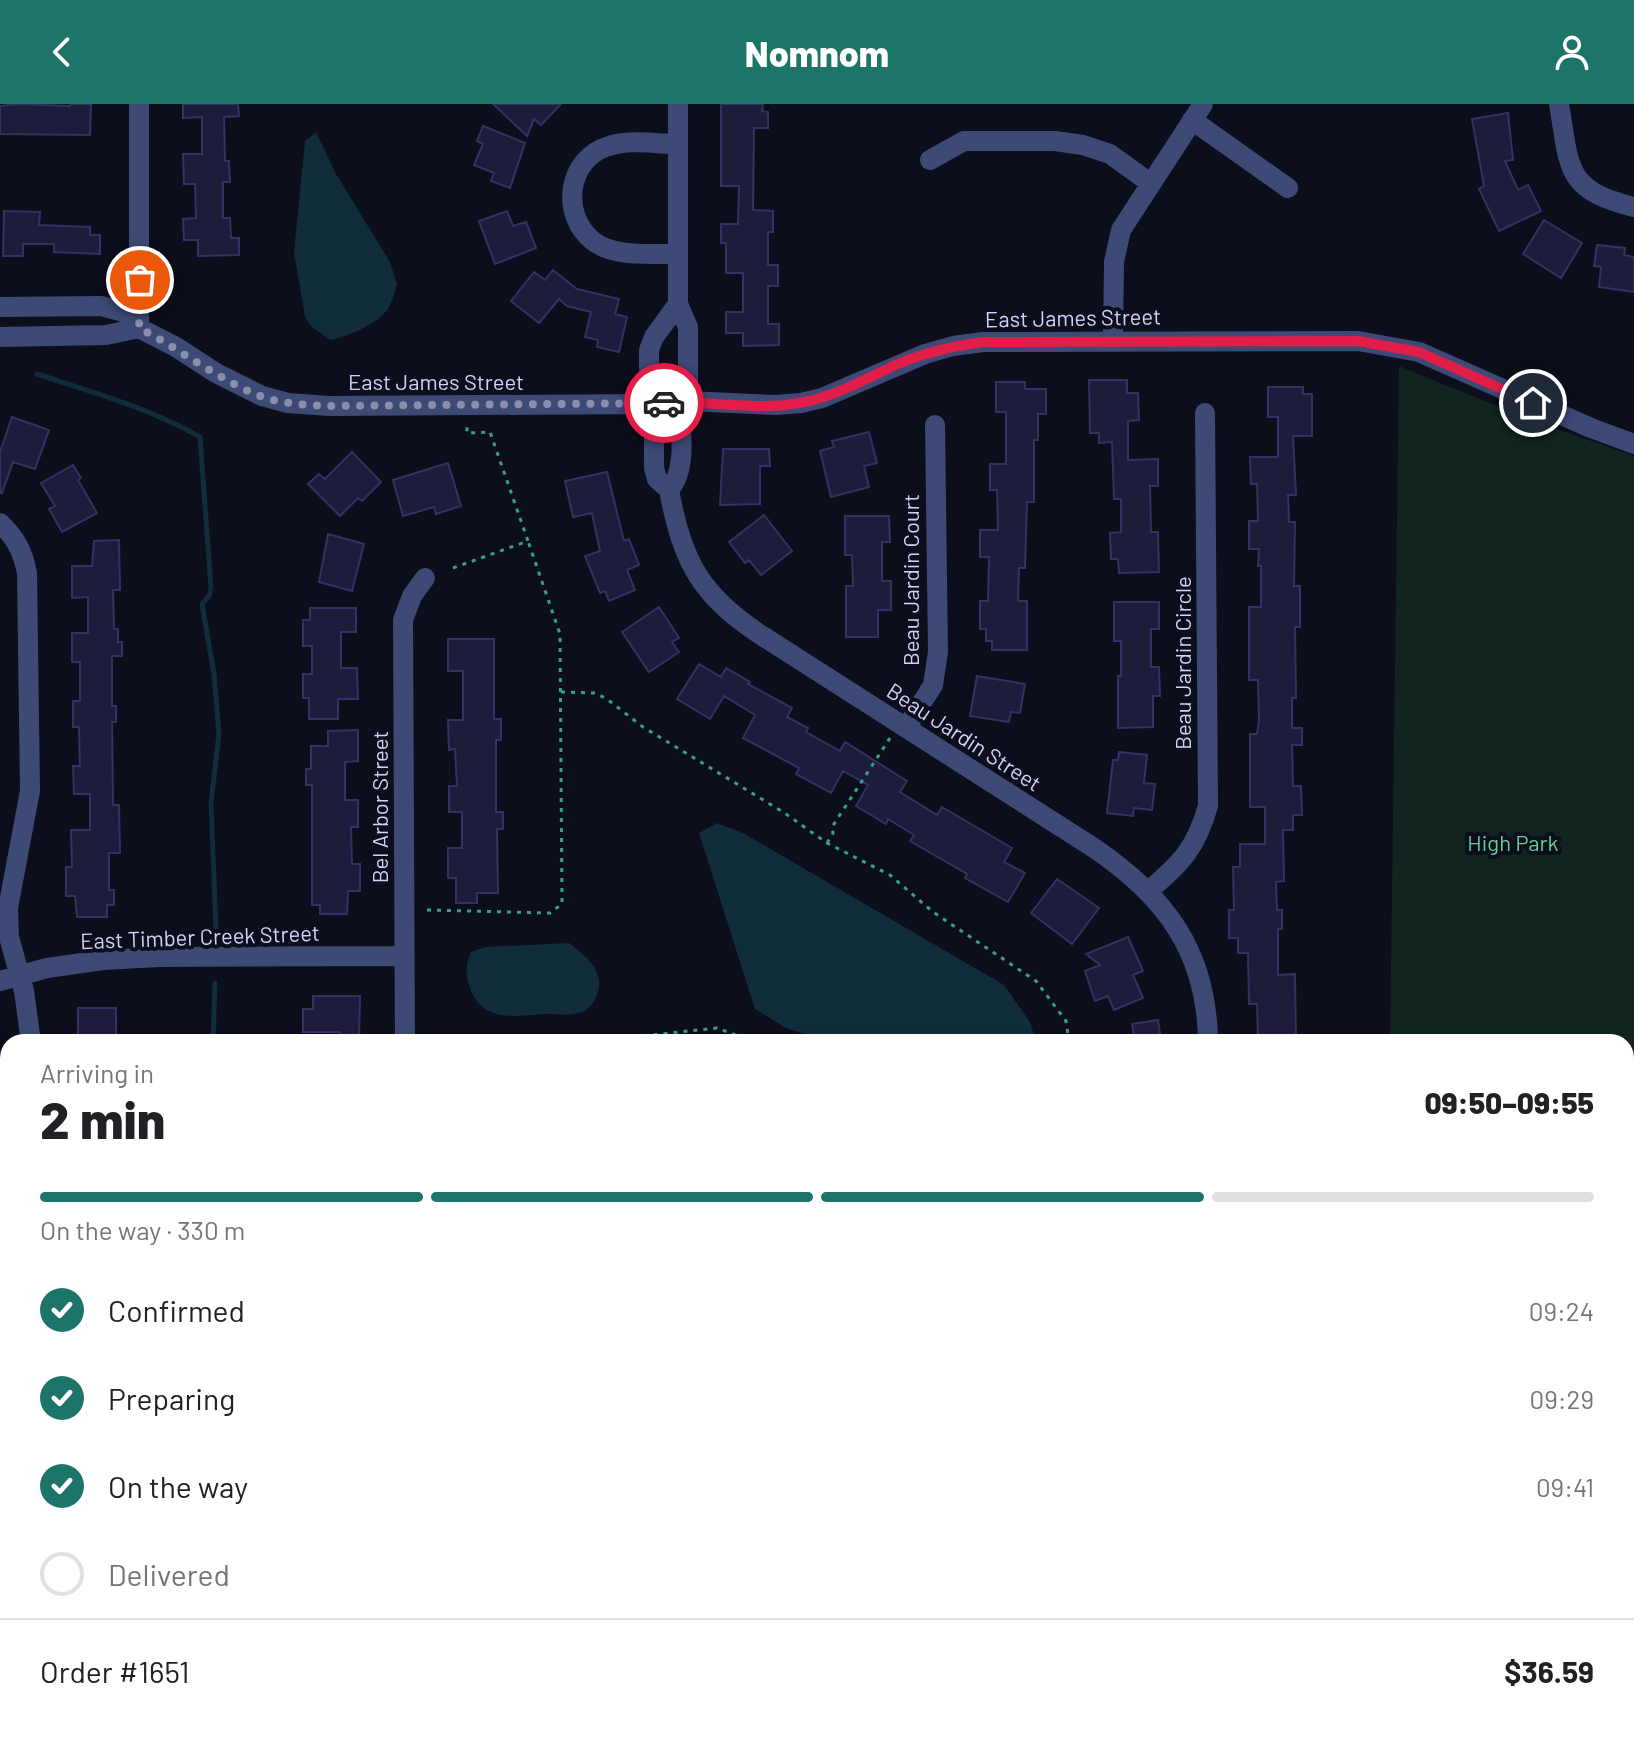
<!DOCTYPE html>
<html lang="en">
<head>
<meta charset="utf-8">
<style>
  body { margin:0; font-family:Barlow,sans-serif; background:#f6f6f6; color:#202124; height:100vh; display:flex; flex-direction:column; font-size:30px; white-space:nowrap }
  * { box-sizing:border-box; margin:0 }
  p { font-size:26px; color:#757577 }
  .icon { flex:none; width:44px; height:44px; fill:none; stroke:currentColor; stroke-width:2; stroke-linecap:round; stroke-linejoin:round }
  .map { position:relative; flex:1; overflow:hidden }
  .drawer { position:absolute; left:0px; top:930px; width:1634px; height:706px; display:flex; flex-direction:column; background:#fff; border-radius:24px 24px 0 0; box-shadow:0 4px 12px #0003 }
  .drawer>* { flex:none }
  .pin { position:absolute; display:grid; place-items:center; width:68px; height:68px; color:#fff; margin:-34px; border:4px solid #fff; border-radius:50%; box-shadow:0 2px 8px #0007 }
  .courier { position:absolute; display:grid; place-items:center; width:80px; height:80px; margin:-40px; border:6px solid #e11d48; border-radius:50%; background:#fff; color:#222; box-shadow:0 2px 10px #0007 }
  .overview em { font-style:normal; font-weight:800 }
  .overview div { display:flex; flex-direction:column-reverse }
  .overview { display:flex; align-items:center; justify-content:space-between; height:136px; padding:0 40px }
  h1 { font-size:52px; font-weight:800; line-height:60px }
  .bar { display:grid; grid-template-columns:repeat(4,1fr); gap:12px 8px; align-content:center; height:96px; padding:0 40px }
  .bar i { height:10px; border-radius:6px; background:#e0e0e0 }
  .bar .on { background:#1d7468 }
  .bar p { grid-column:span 4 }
  .line { display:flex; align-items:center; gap:20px; padding:0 40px; border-top:2px solid #e0e0e0 }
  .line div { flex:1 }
  ol { padding:0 40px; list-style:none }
  li { display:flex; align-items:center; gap:24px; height:88px }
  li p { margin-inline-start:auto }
  li .icon { padding:8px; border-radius:50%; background:#1d7468; color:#fff; stroke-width:4 }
  li:last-child { color:#757577 }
  li i { width:44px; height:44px; border:4px solid #e0e0e0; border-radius:50% }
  header { display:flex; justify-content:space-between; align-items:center; height:104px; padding:0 40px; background:#1d7468; color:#fff; font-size:36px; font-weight:800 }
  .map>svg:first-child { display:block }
  .green { fill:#11241f }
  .water { fill:#112c3b }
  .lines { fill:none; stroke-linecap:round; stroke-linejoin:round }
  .stream { stroke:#112c3b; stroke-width:5 }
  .building { fill:#1b1d3a; stroke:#303363; stroke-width:2 }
  .path { stroke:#3aa180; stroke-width:3; stroke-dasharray:4 6; stroke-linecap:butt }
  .minor { stroke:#3d4a75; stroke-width:20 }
  .done { stroke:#8a8eab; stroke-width:8; stroke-dasharray:0 14.4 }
  .route { stroke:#e11d48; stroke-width:10 }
  .labels { text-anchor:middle; stroke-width:8; stroke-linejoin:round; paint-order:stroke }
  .street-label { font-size:22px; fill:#cdd3f9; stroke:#0d0e1b }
  .park-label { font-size:22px; fill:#62d098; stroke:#0d0e1b }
</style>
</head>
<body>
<header><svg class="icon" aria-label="back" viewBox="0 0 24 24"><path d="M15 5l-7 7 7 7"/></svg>Nomnom<svg class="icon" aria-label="person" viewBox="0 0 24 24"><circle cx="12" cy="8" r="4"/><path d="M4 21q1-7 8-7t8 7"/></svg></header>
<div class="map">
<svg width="1634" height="1635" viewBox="0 0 1634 1635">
  <rect width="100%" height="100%" fill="#0d0e1b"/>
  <path class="green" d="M1399,262l130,53 105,37v1283h-252v-7h244v-690h-236z"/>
  <path class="water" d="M316,28l20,42 54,88 7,22c-2,8 -5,18 -9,25 -11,15 -40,28 -58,31l-18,-13 -7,-10 -11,-65 11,-111z
    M717,719l26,10 261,152 26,37 6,20h-207l-43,-14 -31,-19 -56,-176z
    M569,839c19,14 39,31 26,56 -2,5 -7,11 -13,13 -10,4 -26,2 -37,2 -30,2 -63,9 -75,-26 -5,-14 -5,-22 1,-36l14,-5z
    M312,1628h142l7,7h-149z"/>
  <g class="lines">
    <path class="stream" d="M37,270c55,18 112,34 163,63l11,151 -2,8 -7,8 12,70 5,60 -8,69 5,125
      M213,938l2,-59
      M217,1635v-7"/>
  </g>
  <path class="building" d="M18,0l52,2v-2h21l-1,31 -90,-1v-28z
    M183,0h55l1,12 -15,1 1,44h4l1,21h-7v36h7l1,20h8v17l-41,1v-16h-14l-1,-21 13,-1 -1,-34h-11l-1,-30h19v-37l-19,1z
    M493,0h68l-20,21 -7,-6 -7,17z
    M721,0h42l-1,7 6,1v16h-14l-1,82 20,1v21h-5v33h10v21h-10v38h11v21l-36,1v-13h-17v-21h17v-39h-17v-30h-5v-19h17l1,-38h-18z
    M1508,9l5,47 -8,1 13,29 10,-5 13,26 -42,20 -20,-42 5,-3 -12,-67z
    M483,22l42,17 -15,45 -19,-7 3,-8 -20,-8 9,-21 -6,-3z
    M4,107l36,1 -1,13 51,2v8h10v19l-46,-2v-8h-31v12h-20z
    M507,107l6,15 13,-4 10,26 -41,16 -16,-43z
    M1544,116l38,23 -21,35 -38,-24z
    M1597,141l28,3 -1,7 10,2v35l-35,-5 2,-20 -7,-1z
    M553,166l24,19 42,10 -4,15 12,3 -8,35 -22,-5 1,-7 -13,-3 6,-25 -24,-6 -8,-7 -20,24 -28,-22 23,-29 11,8z
    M1089,276h38v13h11l1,27 -11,1v39l30,-1v27h-8l1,46h7l1,40 -40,1 -1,-14h-7l-1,-26 11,-1v-33h-7l-2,-57 -13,1v-10h-9z
    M996,278h29v7h21v25h-8v26h-4v62h-7l-2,66h-6l-1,33h9v49h-35v-9h-6v-12h-6v-28h8l1,-44h-9v-27h18l-1,-40h-7v-26h16v-52h-10z
    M1268,283h35v7h9v42h-19l3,59h-8l1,27h6l-1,64h6v41h-5l1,71h-4v30h10v17h-10l1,41h8l1,29h-9v15h-10l1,51 -8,1 1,28h5v19h-4v46l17,-1 1,68h-38l-1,-38h-8l-1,-51h-10v-15h-9v-28h5l-1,-43h7v-23h25v-37h-15v-73h7l2,-14 -1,-40h-9v-73h12v-41h-3l1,-17h-10v-28h9l-1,-37h-6l-1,-27h28v-40h-10z
    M12,313l37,13 -14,39 -22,-7 -11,31h-2v-41z
    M869,328l8,31 -13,3 5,21 -38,10 -11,-46 14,-4 -2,-6z
    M723,345h46l1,17h-10v38l-40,1z
    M352,348l29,30 -19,19 -4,-3 -18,18 -32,-32 11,-10 6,5z
    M448,359l13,43 -25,8 -2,-7 -31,9 -10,-36z
    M73,361l8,13 -3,2 19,33 -35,19 -13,-23 6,-3 -14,-23z
    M607,368l17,69 5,-2 10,26 -12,5 8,20 -26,11 -4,-10 -5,2 -15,-37 15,-5 -8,-38 -19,4 -8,-36z
    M764,411l28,36 -31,24 -12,-15 -4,3 -16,-21z
    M845,412h44l1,26h-8v39h9v29h-13v27h-32v-51h7l-1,-31h-7z
    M328,430l36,10 -12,47 -33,-9z
    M119,436l1,50h-7l1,39h4v13h4v14h-10v50h4v16h-4l1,83h6l1,48h-11v37h5v15h-7v12h-30l-2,-21h-9v-29h6l-1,-37h19v-36h-16l-1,-28h7l-1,-39h-6v-26h7v-39h-8v-29h16v-36l-16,1v-32h20l2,-25z
    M1114,498h45v27h-8v38h8l1,29h-7v31l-35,1v-52h3v-35h-7z
    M659,503l20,31 -7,4 7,10 -30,20 -27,-40z
    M310,504h46v24h-15v36h16l1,31h-20v20h-29v-21h-6v-24h9v-28h-9v-26h7z
    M448,535h46v80h7v21h-5v72h7v17h-6l1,64h-21v10h-21v-25h-8v-30h14v-36h-13v-26h8l-2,-37 -6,1 -1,-30h15v-49h-15z
    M699,560l22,13 5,-9 24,14 -2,2 44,24 -5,9 21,11 -2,4 34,19 5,-9 62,39 -7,11 37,23 5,-8 70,41 -8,14 21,11 -17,29 -43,-24 2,-4 -57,-33 4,-6 -26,-16 -2,5 -30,-18 12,-21 -25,-14 -12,22 -35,-19 3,-6 -56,-30 12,-23 -31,-19 -14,23 -33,-20z
    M977,572l48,8 -5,29 -9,-1 -2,10 -39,-6z
    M358,626v31l-13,1v38h13v27h-7l1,37h8v27h-12l-1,23h-27v-9h-8v-120h-6v-16h5v-23h17v-15z
    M1119,648l28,3 -3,28 11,1 -3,26 -18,-2 -1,8 -26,-3 6,-53h5z
    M1057,775l42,29 -27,36 -41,-31z
    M1128,833l15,34 -10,4 10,23 -29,12 -6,-14 -13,5 -10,-30 15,-6 -14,-11z
    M313,892h47l-1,45h-19v-9h-37v-23h10z
    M78,904h38v34h-38z
    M1158,916l3,22h-26l-3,-18z"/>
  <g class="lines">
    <path class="path" d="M453,464l75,-27 -38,-109 -23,1v-9
      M561,588l34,1 12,6 36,28 140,85 44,31 63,32 43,37 103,69 30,40 3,21
      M827,739l6,-10 -1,-6 58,-89
      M427,806l123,3 12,-9 -2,-270 -32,-93
      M584,938l133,-14 37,14
      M1626,1002l8,1
      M1626,1474l8,4
      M1626,1508l8,-17
      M1625,1628l8,7"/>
    <path class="minor" d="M139,0v224
      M678,0v200l10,23v74
      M1559,0c11,64 5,86 75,103
      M1192,16l96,68
      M678,40c-22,0 -48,-5 -69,2 -42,12 -49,69 -16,95 22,17 59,12 85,13
      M930,56l34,-19h91l28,4 27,9 40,29
      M0,203l101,-1 23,6 15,16 37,19 40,26 46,23 26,7 41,3 320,-2 39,-3 87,4 26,-2 21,-5 103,-44 28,-8 30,-4 375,-1 61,11 172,76 43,16
      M0,233l106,-2 33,-7
      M1113,237l1,-79 7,-32 82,-126
      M649,300v-54l5,-13 24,-33
      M654,300v64l3,11 12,11
      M669,386c14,74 32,106 95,147l330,211c72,49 113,104 114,194
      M669,386c19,-21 11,-61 11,-88
      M0,419c16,15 23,29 27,50l3,218 -22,117 1,29 15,54 7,51
      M906,624l27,-43 5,-33 -3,-227
      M1148,787c33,-27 48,-43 60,-85l-3,-393
      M0,877l47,-13 56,-8 56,-3 245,-1
      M405,938l-2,-422 9,-24 13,-18
      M0,1163l8,-6
      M1626,1302h8
      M0,1433h8
      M656,1628l3,7
      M1333,1628l1,7
      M1423,1628v7
      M1014,1635v-7"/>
  </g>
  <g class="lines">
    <path class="done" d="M140,176l-1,48c41,21 78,51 121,68 22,8 46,9 69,10l335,-3"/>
    <path class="route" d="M664,299c46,-3 95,9 140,-1 35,-7 65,-25 96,-39 27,-11 54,-17 83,-21l375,-1 61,11 114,51"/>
  </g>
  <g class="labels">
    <g class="street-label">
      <text transform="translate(1073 214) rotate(-1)" y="8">East James Street</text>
      <text x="436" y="286">East James Street</text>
      <text transform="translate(911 476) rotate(-90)" y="8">Beau Jardin Court</text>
      <text transform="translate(1183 559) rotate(-90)" y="8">Beau Jardin Circle</text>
      <text transform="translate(964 633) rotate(33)" y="8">Beau Jardin Street</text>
      <text transform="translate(380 703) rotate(-90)" y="8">Bel Arbor Street</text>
      <text transform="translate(200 833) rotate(-2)" y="8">East Timber Creek Street</text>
    </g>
    <g class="park-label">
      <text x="1513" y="747">High Park</text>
    </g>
  </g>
</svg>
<div class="pin" style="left:140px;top:176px;background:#ea580c"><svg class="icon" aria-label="bag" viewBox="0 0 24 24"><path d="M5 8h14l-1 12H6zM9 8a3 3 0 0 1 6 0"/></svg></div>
<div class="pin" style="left:1533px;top:299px;background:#1f2937"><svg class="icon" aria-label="home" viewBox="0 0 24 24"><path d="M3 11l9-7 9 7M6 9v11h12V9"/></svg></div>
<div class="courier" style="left:664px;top:299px"><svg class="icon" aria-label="car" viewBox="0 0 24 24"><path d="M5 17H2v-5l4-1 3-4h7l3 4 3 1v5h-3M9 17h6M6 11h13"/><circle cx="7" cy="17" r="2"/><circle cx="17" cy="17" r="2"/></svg></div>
<section class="drawer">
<div class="overview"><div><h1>2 min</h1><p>Arriving in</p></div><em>09:50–09:55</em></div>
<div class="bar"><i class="on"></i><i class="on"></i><i class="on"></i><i></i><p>On the way · 330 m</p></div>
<ol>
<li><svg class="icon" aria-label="check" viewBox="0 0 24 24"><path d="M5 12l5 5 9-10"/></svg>Confirmed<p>09:24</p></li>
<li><svg class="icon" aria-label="check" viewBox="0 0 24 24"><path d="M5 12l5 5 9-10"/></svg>Preparing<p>09:29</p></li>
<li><svg class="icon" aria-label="check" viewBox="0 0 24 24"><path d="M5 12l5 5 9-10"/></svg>On the way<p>09:41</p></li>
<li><i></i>Delivered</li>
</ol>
<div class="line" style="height:104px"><div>Order #1651</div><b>$36.59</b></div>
</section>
</div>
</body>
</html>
